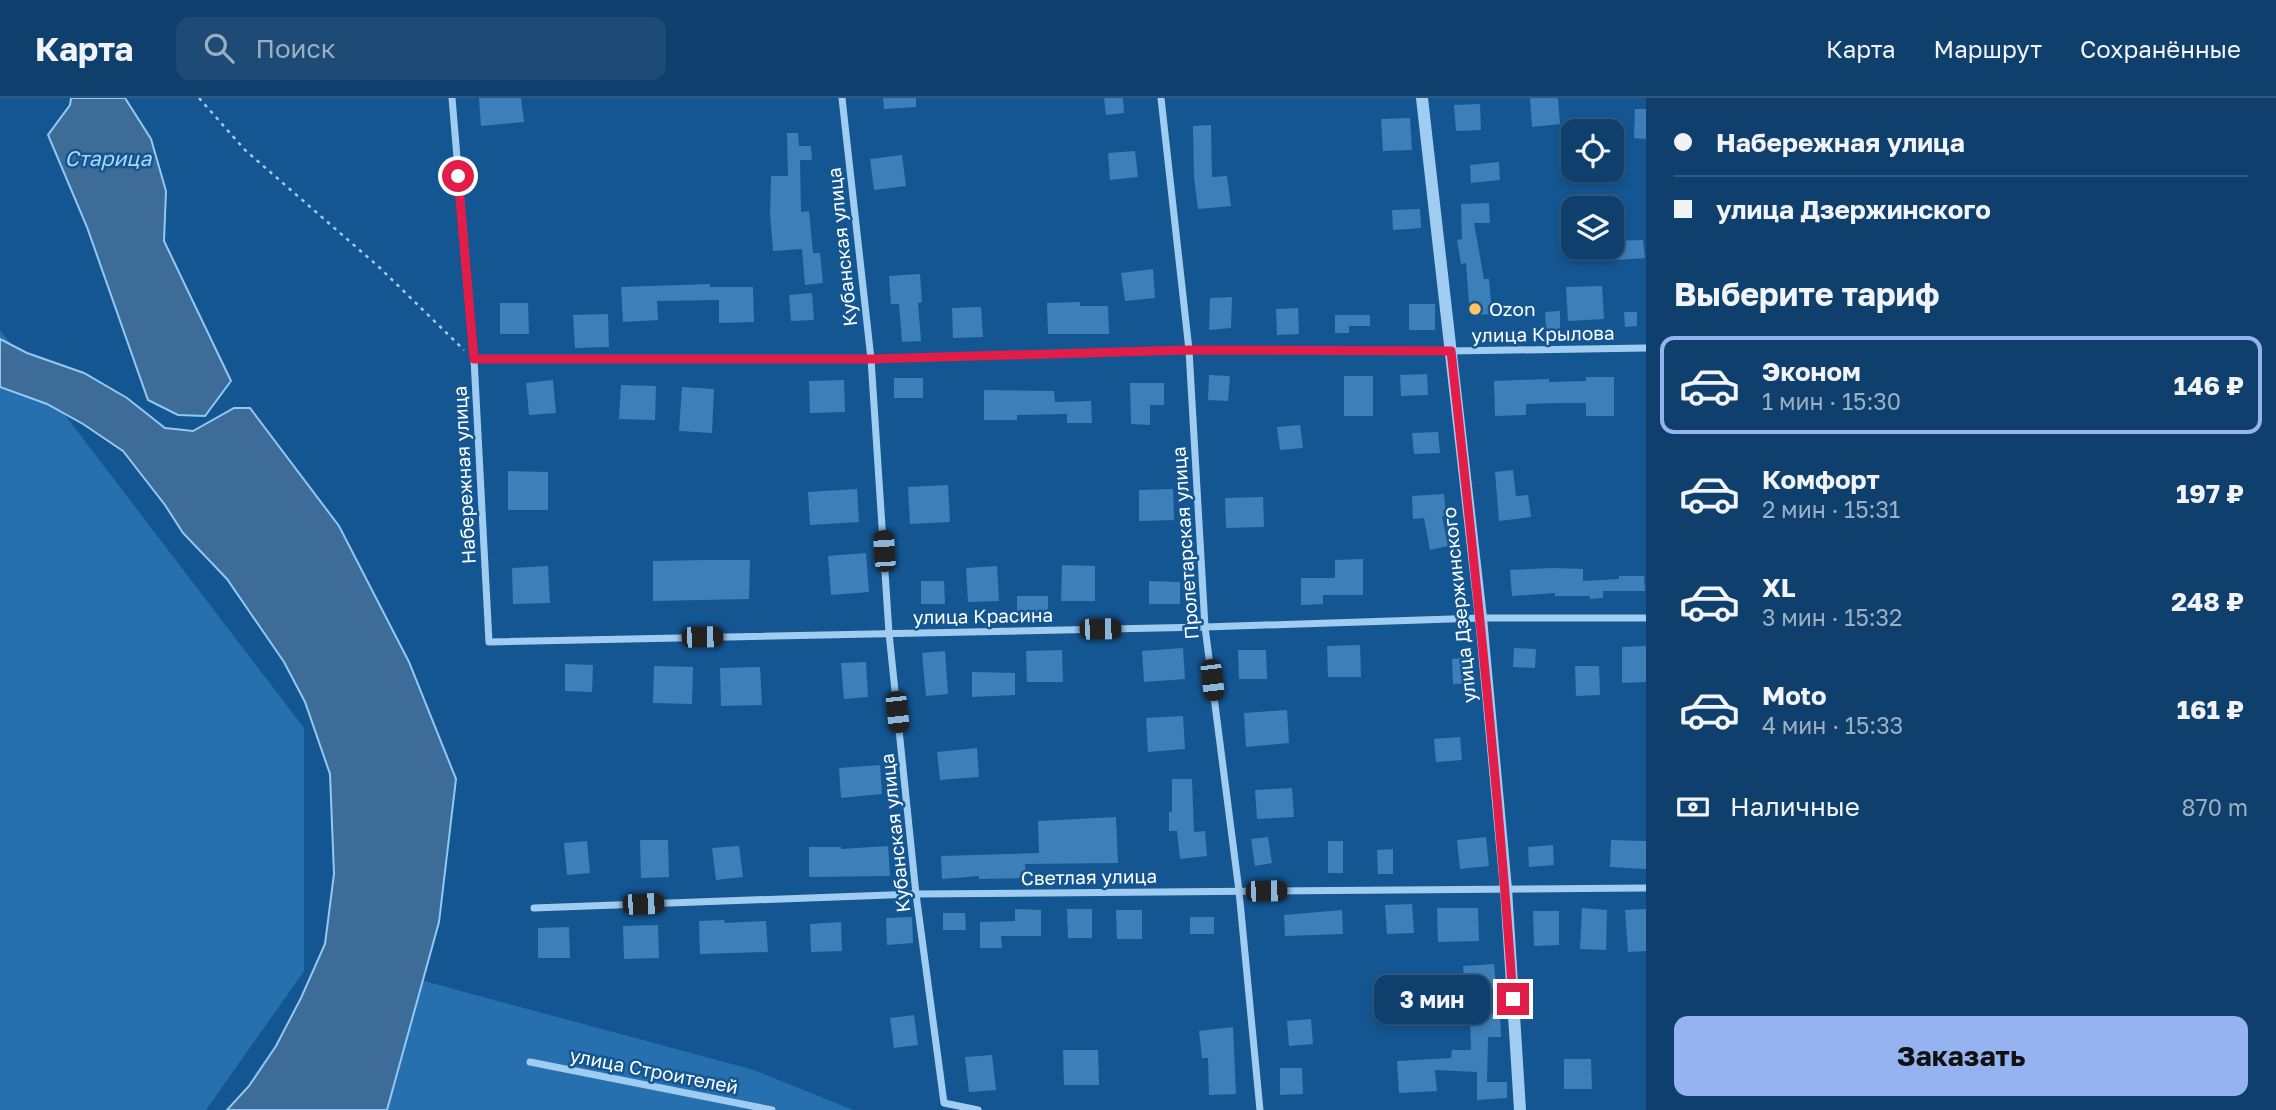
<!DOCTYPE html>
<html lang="ru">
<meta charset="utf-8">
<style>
body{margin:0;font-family:"Golos Text",sans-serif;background:#1d4b75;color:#f1f3f6;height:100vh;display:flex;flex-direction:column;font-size:26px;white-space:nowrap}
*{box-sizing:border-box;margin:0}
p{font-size:23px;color:#9bafc2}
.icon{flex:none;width:38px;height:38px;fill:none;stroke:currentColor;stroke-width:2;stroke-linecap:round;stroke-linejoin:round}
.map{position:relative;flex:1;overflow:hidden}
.panel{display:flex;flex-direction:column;background:#0f406d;width:630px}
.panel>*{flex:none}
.banner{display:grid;align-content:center;height:154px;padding:0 28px;background:#0f406d}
.tools{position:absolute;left:1561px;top:21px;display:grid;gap:14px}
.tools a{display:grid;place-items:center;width:63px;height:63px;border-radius:14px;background:#0f406d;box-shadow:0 4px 10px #0003,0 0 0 2px #2f5980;font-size:35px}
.end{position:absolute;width:32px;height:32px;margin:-16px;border:9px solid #e11d48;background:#fff;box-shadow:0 0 0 4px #fff}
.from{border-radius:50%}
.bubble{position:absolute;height:49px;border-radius:14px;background:#0f406d;box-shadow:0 4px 10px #0003,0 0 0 2px #2f5980;font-size:23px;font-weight:700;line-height:49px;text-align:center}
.car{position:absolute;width:21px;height:42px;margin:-21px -10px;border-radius:9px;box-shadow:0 0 5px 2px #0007;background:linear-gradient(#222 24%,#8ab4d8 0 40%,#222 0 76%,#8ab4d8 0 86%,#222 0)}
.banner b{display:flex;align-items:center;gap:24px;height:66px;font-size:26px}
.banner b+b{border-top:2px solid #2f5980}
.banner i{width:18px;height:18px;background:#f1f3f6}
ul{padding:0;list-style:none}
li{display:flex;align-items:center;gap:21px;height:98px;margin:0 14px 10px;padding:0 14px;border:4px solid transparent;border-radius:14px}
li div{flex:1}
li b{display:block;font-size:26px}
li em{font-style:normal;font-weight:700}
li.selected{border-color:#95b2f1}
li>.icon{width:63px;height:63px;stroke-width:1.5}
h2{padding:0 28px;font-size:32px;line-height:84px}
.pay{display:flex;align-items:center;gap:18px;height:77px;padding:0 28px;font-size:26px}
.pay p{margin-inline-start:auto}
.cta{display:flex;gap:14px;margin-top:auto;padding:14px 28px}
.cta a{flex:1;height:80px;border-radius:14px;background:#95b2f1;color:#111;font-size:28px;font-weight:700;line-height:80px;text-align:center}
header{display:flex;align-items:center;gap:42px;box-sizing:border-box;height:98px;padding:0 35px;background:#0f406d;border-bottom:2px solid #2f5980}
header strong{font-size:33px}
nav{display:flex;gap:38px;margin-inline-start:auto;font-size:24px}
.search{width:490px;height:63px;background:#1d4b75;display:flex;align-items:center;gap:18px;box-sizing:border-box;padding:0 24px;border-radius:14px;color:#9bafc2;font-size:26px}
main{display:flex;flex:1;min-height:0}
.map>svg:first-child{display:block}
</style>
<header>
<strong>Карта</strong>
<div class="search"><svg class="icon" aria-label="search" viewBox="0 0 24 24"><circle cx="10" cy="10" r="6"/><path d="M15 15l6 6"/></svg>Поиск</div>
<nav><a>Карта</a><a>Маршрут</a><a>Сохранённые</a></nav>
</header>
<main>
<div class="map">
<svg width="1646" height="1012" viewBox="0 0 1646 1012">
<rect width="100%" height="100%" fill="#145691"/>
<g fill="#2670b0">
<polygon points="0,232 304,630 304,873 206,1012 0,1012"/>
<polygon points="420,882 754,972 853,1012 373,1012"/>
</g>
<g fill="#3c6c97" stroke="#92c9f4" stroke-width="2">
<polygon points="71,0 125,0 151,41 166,93 164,143 231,283 205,318 178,317 148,302 87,129 48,37 70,7"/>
<polygon points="0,241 27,255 84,275 127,300 165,330 193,333 234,310 250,310 339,428 409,564 456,681 439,824 387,1012 227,1012 249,988 276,948 301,900 325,846 334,776 330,676 305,604 284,564 227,481 183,435 165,407 123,353 83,326 47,306 0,289"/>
</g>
<g fill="#3d7fb9">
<polygon points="479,0 521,0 524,24 481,28"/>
<polygon points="883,0 916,0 916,9 884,11"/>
<polygon points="1104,0 1123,0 1124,15 1106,17"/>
<polygon points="1530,0 1558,0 1560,26 1532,29"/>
<polygon points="1480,6 1481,32 1456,33 1454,7"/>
<polygon points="1635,11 1646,11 1646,41 1634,40"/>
<polygon points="1410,20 1412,52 1383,53 1381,21"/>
<polygon points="1211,27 1212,79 1227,78 1231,108 1198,111 1194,79 1193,28"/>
<polygon points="787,35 798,35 799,48 811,48 812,62 800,62 801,114 809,113 813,155 820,155 823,185 805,187 802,151 773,153 770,116 771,78 788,78"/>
<polygon points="1135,53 1138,79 1110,82 1108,55"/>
<polygon points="902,57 906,88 874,92 870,61"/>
<polygon points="1499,64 1500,82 1471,85 1470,67"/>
<polygon points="1489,105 1490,125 1474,125 1484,181 1489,181 1492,216 1470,217 1466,165 1461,166 1457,142 1462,141 1461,106"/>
<polygon points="1420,111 1421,130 1393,132 1392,112"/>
<polygon points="1643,142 1645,160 1616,162 1615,143"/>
<polygon points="1153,171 1155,200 1125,203 1121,175"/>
<polygon points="920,176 922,204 918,205 921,243 902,244 899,206 891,206 889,178"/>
<polygon points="710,186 710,189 753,189 754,224 719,225 719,202 657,203 658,222 623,224 621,189"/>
<polygon points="1602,188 1604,221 1568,223 1566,189"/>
<polygon points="812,195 814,222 791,223 789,197"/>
<polygon points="1232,199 1231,230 1209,232 1210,200"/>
<polygon points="1080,204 1080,208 1108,208 1109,236 1048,236 1047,205"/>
<polygon points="500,205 528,205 529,236 500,236"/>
<rect x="1409" y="206" width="26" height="26"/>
<polygon points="981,209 983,239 953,240 952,210"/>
<polygon points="1298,210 1299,236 1277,237 1276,211"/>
<polygon points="1560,213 1560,231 1546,232 1545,214"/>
<polygon points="1624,214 1637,214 1637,228 1625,229"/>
<polygon points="608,216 609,249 575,250 573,217"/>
<polygon points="1335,217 1370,217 1370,228 1349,228 1349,235 1335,235"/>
<polygon points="1427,276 1428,297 1401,298 1400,277"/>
<polygon points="1209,277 1230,278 1228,303 1208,302"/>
<rect x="1344" y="278" width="29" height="40"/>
<polygon points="1586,279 1614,279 1614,318 1586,318 1586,305 1561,305 1526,306 1526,317 1495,318 1494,283 1549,281 1549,284 1586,283"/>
<rect x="894" y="280" width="29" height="20"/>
<polygon points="553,282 556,315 529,317 526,285"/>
<polygon points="844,282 845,314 810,315 809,283"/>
<polygon points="1130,285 1164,285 1164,307 1150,307 1150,327 1131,326"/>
<polygon points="621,287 656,288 655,322 619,321"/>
<polygon points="682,289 714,291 712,335 679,333"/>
<polygon points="984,292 1054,293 1055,304 1091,303 1092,325 1067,325 1067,316 1017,317 1017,322 984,322"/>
<polygon points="1300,327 1303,350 1280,352 1277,329"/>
<polygon points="1438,334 1440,355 1414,356 1412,335"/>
<polygon points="1513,372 1516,398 1528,397 1531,419 1499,423 1495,374"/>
<polygon points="508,373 548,374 548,412 508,412"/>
<polygon points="948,387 950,424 910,426 908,389"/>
<polygon points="857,391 859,424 810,427 808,394"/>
<polygon points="1173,391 1174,422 1139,423 1139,392"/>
<polygon points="1444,396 1446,418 1442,418 1448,448 1430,452 1424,420 1413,421 1412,398"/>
<polygon points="1263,399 1264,429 1226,430 1225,400"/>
<polygon points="866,455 869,494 831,497 828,458"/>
<polygon points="1363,461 1363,497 1323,497 1323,506 1301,507 1301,480 1335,480 1335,462"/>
<polygon points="708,462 750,462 749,501 653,503 653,463"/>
<polygon points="1062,467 1095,468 1095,503 1061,503"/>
<polygon points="548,468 550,505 513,506 512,470"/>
<polygon points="997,468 999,503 968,504 966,470"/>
<polygon points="1552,470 1583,471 1583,483 1619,481 1619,478 1644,478 1645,493 1603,493 1603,500 1590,501 1590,498 1555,498 1555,495 1512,498 1510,472"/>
<polygon points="921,483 944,483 945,506 921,506"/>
<polygon points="1149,483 1180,484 1180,506 1149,506"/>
<rect x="1017" y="498" width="31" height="23"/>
<polygon points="1360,547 1361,579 1328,579 1327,548"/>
<polygon points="1646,548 1646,584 1622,585 1622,549"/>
<polygon points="1183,550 1185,581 1144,584 1142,553"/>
<polygon points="1514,550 1536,551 1535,570 1513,569"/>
<polygon points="1062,552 1063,584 1027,584 1026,553"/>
<polygon points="1238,552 1266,552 1267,581 1239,581"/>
<polygon points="945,553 948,596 926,598 922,555"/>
<polygon points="1474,559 1475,585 1453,586 1452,561"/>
<polygon points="866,564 868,599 844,601 841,565"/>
<polygon points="565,566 593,567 592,594 565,593"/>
<polygon points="654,568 693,569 692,606 653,605"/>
<polygon points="1575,568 1599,568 1600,597 1576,598"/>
<polygon points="760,569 762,607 721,608 720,570"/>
<polygon points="972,574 1015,575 1015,597 972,599"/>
<polygon points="1287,612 1289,645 1246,649 1244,615"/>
<polygon points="1183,618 1185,651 1148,654 1146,620"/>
<polygon points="1460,639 1462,662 1436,664 1434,641"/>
<polygon points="977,650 979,679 940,682 937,654"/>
<polygon points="880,667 882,696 841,700 839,670"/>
<polygon points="1172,681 1192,681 1194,734 1205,733 1207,758 1180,761 1177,733 1169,733 1169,714 1172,714"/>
<polygon points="1292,690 1294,719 1257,721 1255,692"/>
<polygon points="1116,719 1118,765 1025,766 1026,780 979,781 979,778 942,781 941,758 1039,755 1038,723"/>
<polygon points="1268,739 1272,765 1255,768 1251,741"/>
<polygon points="1486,739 1489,768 1460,771 1457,742"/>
<polygon points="640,742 668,742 669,779 641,780"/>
<polygon points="1611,742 1646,743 1646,771 1610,769"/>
<polygon points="587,743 590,775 567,777 564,745"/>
<rect x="1328" y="743" width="15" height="32"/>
<polygon points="1553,747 1554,767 1529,769 1528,749"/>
<polygon points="739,748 743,779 716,782 712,750"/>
<polygon points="888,748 890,778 809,779 809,749 841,749 841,751"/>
<polygon points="1393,751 1393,776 1378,776 1377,752"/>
<polygon points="1412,806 1414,835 1387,836 1385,807"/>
<polygon points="1437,810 1478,810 1479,843 1438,844"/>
<polygon points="1582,810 1607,812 1606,852 1580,851"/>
<polygon points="1015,811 1041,812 1041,838 1001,838 1002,850 980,850 980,824 1015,823"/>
<polygon points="1067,811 1092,811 1092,840 1068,840"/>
<polygon points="1646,811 1646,853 1628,854 1625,812"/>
<polygon points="1116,812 1142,812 1142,841 1117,841"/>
<polygon points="1342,812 1343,836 1285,838 1284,817"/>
<polygon points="1533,813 1559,813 1559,847 1534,848"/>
<polygon points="943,815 965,815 966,832 943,832"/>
<polygon points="912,819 913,845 887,847 886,820"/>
<rect x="1190" y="819" width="24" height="17"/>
<polygon points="724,822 725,825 766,823 768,854 700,856 699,823"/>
<polygon points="841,824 842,853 811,854 810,826"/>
<polygon points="658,827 659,860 624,861 623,828"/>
<polygon points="569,829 570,860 538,860 538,830"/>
<polygon points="1494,866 1496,890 1465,892 1463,868"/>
<polygon points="1470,916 1500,916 1501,939 1488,939 1487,984 1507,984 1507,1000 1477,1002 1477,974 1435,972 1437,993 1399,995 1397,963 1451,960 1452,952 1471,952"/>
<polygon points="914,917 918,947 894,950 890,920"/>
<polygon points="1311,921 1313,946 1289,948 1287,923"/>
<polygon points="1233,929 1236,996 1209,997 1208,960 1202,960 1199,933"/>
<polygon points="1063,952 1098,952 1099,987 1064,987"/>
<polygon points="992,957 996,992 969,994 965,959"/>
<polygon points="1564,961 1591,961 1592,991 1564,991"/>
<polygon points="1280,970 1302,970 1303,996 1280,997"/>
</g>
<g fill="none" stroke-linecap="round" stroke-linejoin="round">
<polyline stroke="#a0ccf1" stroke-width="2.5" stroke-dasharray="3.5 5" stroke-linecap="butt" points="199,0 245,52 379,169 464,252"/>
<g stroke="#a0ccf1" stroke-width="7">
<polyline points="452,0 474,261 489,544 1205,529 1481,520 1646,520"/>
<polyline points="842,0 871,261 889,535 916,796 944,1005 978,1012"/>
<polyline points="1161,0 1189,252 1205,529 1239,793 1260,1012"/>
<polyline points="474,261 871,261 1189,252 1451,253 1646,250"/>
<polyline points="534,810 916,796 1646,790"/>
<polyline points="530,964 772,1012"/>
</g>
<polyline stroke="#a0ccf1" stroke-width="12" points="1422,0 1481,520 1506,791 1520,1012"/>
</g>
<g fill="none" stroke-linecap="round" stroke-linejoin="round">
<path stroke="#e11d48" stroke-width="9" d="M458 78 474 261H871L1189 252 1451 253C1475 469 1498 685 1513 901"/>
</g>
<circle fill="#ffc361" stroke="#145691" stroke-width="2.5" cx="1475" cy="211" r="7"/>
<g text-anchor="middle" stroke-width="5" stroke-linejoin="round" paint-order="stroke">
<g font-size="19" fill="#fff" stroke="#145691">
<text transform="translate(842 149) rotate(-96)" y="7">Кубанская улица</text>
<text transform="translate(1543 236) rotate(-1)" y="7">улица Крылова</text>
<text transform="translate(464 377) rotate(-93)" y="7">Набережная улица</text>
<text transform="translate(1185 445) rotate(-94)" y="7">Пролетарская улица</text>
<text transform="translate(1459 507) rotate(-96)" y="7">улица Дзержинского</text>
<text transform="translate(983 518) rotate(-1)" y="7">улица Красина</text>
<text transform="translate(895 735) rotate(-96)" y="7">Кубанская улица</text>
<text transform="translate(1089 779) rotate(-1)" y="7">Светлая улица</text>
<text transform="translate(654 973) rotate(11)" y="7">улица Строителей</text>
</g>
<g font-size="19" fill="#fff" stroke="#145691" text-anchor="start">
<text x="1489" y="218">Ozon</text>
</g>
<g font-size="21" font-style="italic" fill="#acd6f8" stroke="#145691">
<text x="108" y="68">Старица</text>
</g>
</g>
</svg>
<div class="tools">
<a><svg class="icon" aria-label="locate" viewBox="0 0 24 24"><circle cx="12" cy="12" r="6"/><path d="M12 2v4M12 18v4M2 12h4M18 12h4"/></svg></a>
<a><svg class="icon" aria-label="layers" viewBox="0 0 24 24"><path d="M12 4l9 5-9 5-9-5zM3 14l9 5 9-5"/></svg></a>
</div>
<i class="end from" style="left:458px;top:78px"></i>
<i class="end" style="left:1513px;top:901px"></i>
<div class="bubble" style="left:1374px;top:877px;width:116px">3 мин</div>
<i class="car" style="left:884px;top:453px;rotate:356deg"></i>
<i class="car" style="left:1100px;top:531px;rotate:89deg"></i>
<i class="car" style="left:702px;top:539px;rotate:89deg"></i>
<i class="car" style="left:1212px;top:582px;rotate:173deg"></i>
<i class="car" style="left:897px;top:614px;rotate:174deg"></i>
<i class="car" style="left:1266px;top:793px;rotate:89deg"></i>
<i class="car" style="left:643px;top:806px;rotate:88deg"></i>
</div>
<section class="panel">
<div class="banner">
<b><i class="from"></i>Набережная улица</b>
<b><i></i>улица Дзержинского</b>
</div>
<h2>Выберите тариф</h2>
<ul>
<li class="selected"><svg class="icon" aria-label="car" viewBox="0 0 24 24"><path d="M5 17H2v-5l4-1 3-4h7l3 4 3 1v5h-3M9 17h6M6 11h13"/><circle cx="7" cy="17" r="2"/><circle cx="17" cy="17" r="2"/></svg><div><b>Эконом</b><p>1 мин · 15:30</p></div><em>146 ₽</em></li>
<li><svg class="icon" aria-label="car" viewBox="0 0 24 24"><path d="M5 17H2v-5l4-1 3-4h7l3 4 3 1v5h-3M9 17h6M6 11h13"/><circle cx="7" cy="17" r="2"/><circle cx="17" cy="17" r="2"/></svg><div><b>Комфорт</b><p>2 мин · 15:31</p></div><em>197 ₽</em></li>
<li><svg class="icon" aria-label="car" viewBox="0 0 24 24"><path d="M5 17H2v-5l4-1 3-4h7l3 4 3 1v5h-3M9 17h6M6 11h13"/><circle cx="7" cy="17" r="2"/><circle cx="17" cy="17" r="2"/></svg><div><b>XL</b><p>3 мин · 15:32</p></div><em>248 ₽</em></li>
<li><svg class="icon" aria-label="car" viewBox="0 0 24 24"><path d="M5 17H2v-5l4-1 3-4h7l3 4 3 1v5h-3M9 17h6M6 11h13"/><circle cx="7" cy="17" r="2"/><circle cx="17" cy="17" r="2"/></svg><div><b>Moto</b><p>4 мин · 15:33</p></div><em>161 ₽</em></li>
</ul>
<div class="pay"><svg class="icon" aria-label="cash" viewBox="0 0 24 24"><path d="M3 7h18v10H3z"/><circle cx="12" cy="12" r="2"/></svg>Наличные<p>870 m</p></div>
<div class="cta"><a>Заказать</a></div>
</section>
</main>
